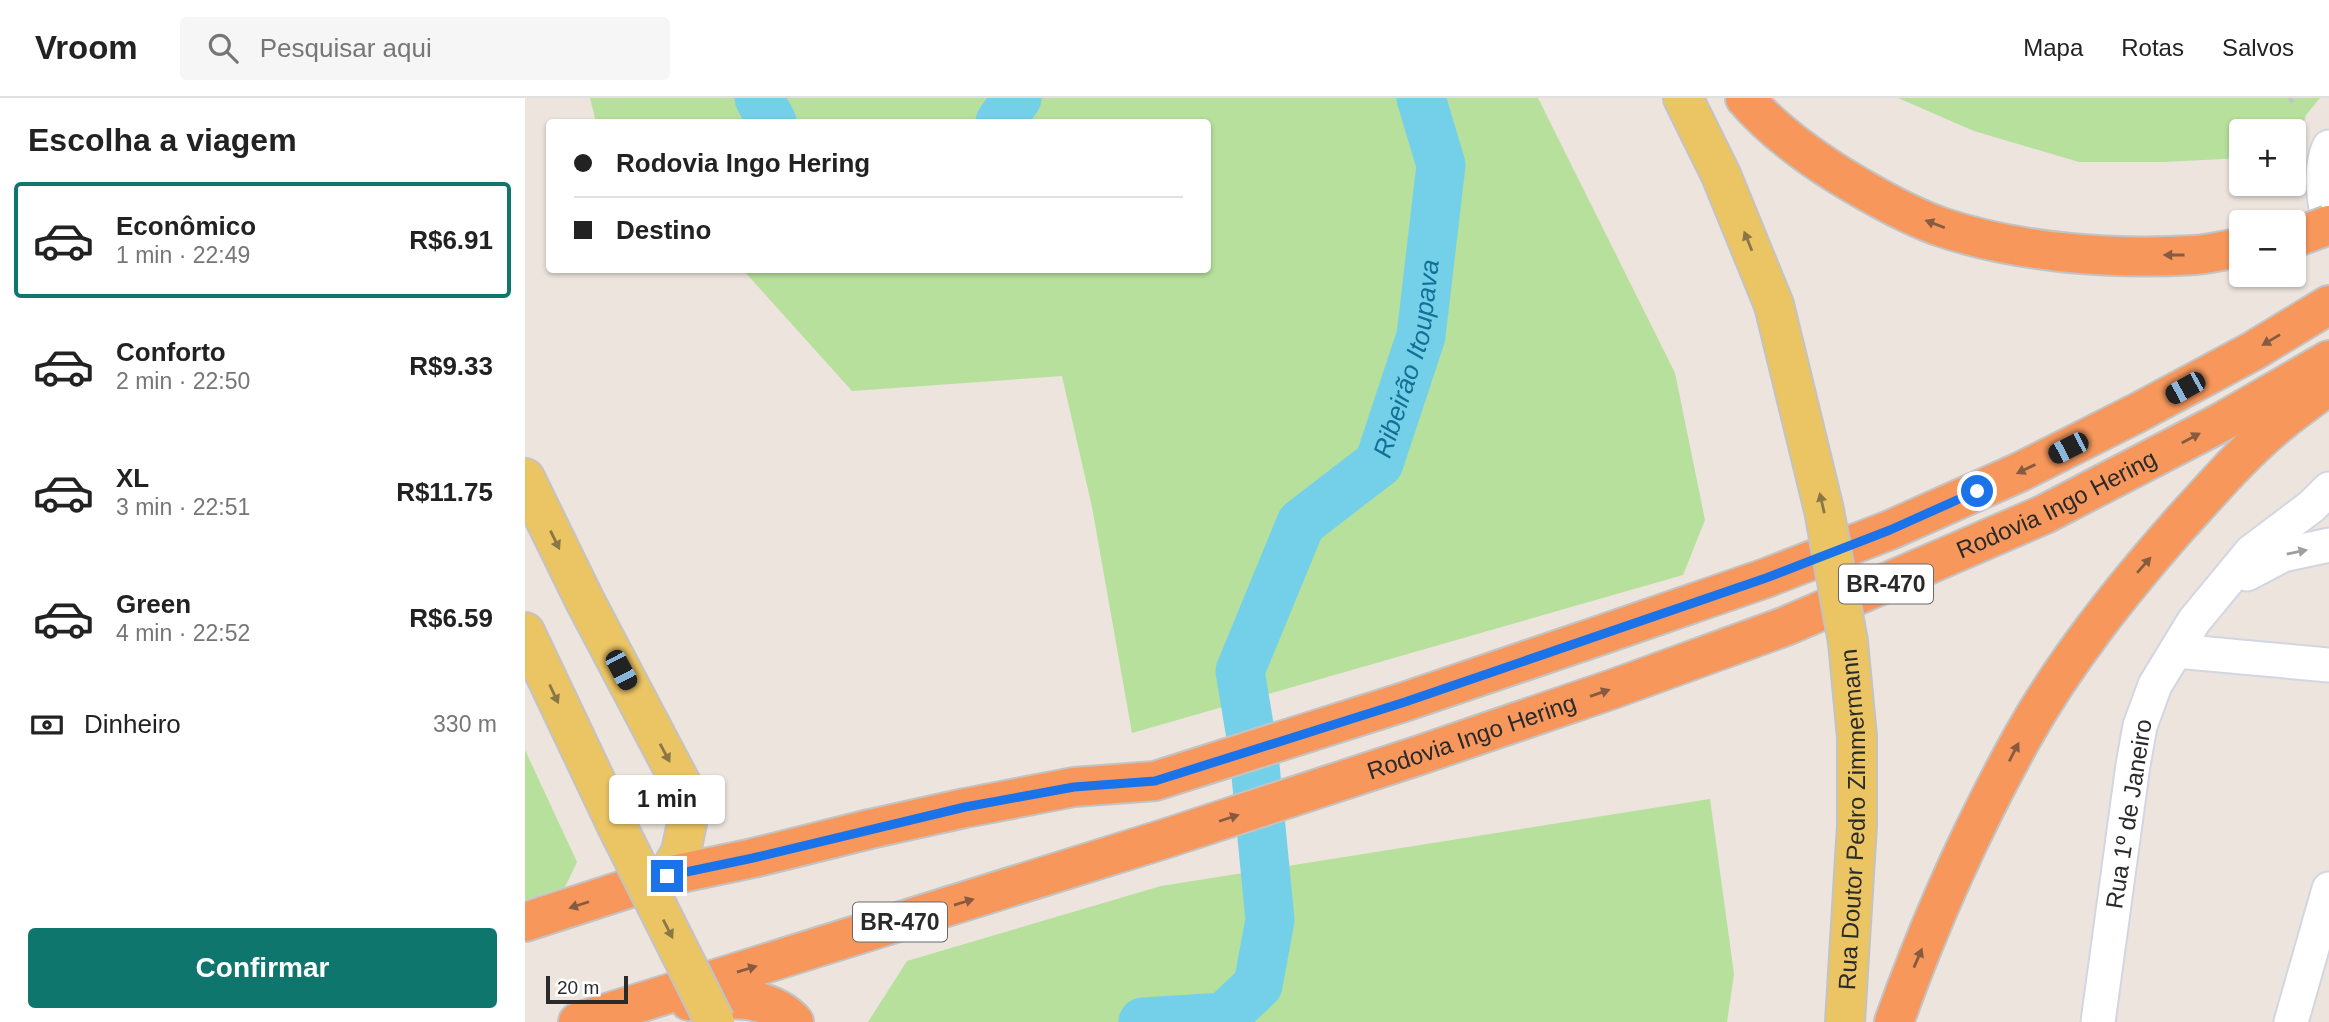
<!DOCTYPE html>
<html lang="pt">
<meta charset="utf-8">
<style>
body{margin:0;font-family:Helvetica,sans-serif;background:#f6f6f6;color:#222;height:100vh;display:flex;flex-direction:column;font-size:26px;white-space:nowrap}
*{box-sizing:border-box;margin:0}
p{font-size:23px;color:#767676}
.icon{flex:none;width:38px;height:38px;fill:none;stroke:currentColor;stroke-width:2;stroke-linecap:round;stroke-linejoin:round}
.map{position:relative;flex:1;overflow:hidden}
.details{display:flex;flex-direction:column;background:#fff;width:525px}
.details>*{flex:none}
.guide{position:absolute;left:21px;top:21px;width:665px;height:154px;border-radius:7px;box-shadow:0 2px 5px #0004;display:grid;align-content:center;height:154px;padding:0 28px;background:#fff}
.tools{position:absolute;left:1704px;top:21px;display:grid;gap:14px}
.tools a{display:grid;place-items:center;width:77px;height:77px;border-radius:7px;background:#fff;box-shadow:0 2px 5px #0004;font-size:35px}
.scale{position:absolute;left:21px;bottom:18px;width:82px;box-sizing:border-box;padding-left:7px;border:4px solid #2a2a2a;border-top:0;font-size:19px;line-height:24px;white-space:nowrap;color:#2a2a2a;-webkit-text-stroke:5px #fff;paint-order:stroke}
.end{position:absolute;width:32px;height:32px;margin:-16px;border:9px solid #1a73e8;background:#fff;box-shadow:0 0 0 4px #fff}
.from{border-radius:50%}
.bubble{position:absolute;height:49px;border-radius:7px;background:#fff;box-shadow:0 2px 5px #0004;font-size:23px;font-weight:700;line-height:49px;text-align:center}
.car{position:absolute;width:21px;height:42px;margin:-21px -10px;border-radius:9px;box-shadow:0 0 5px 2px #0007;background:linear-gradient(#222 24%,#8ab4d8 0 40%,#222 0 76%,#8ab4d8 0 86%,#222 0)}
.guide b{display:flex;align-items:center;gap:24px;height:66px;font-size:26px}
.guide b+b{border-top:2px solid #e0e0e0}
.guide i{width:18px;height:18px;background:#222}
ul{padding:0;list-style:none}
li{display:flex;align-items:center;gap:21px;height:116px;margin:0 14px 10px;padding:0 14px;border:4px solid transparent;border-radius:7px}
li div{flex:1}
li b{display:block;font-size:26px}
li em{font-style:normal;font-weight:700}
li.selected{border-color:#0f766e}
li>.icon{width:63px;height:63px;stroke-width:1.5}
h2{padding:0 28px;font-size:32px;line-height:84px}
.pay{display:flex;align-items:center;gap:18px;height:77px;padding:0 28px;font-size:26px}
.pay p{margin-inline-start:auto}
.cta{display:flex;gap:14px;margin-top:auto;padding:14px 28px}
.cta a{flex:1;height:80px;border-radius:7px;background:#0f766e;color:#fff;font-size:28px;font-weight:700;line-height:80px;text-align:center}
header{display:flex;align-items:center;gap:42px;box-sizing:border-box;height:98px;padding:0 35px;background:#fff;border-bottom:2px solid #e0e0e0}
header strong{font-size:33px}
nav{display:flex;gap:38px;margin-inline-start:auto;font-size:24px}
.search{width:490px;height:63px;background:#f6f6f6;display:flex;align-items:center;gap:18px;box-sizing:border-box;padding:0 24px;border-radius:7px;color:#767676;font-size:26px}
main{display:flex;flex:1;min-height:0}
.map>svg:first-child{display:block}
</style>
<header>
<strong>Vroom</strong>
<div class="search"><svg class="icon" aria-label="search" viewBox="0 0 24 24"><circle cx="10" cy="10" r="6"/><path d="M15 15l6 6"/></svg>Pesquisar aqui</div>
<nav><a>Mapa</a><a>Rotas</a><a>Salvos</a></nav>
</header>
<main>
<section class="details">
<h2>Escolha a viagem</h2>
<ul>
<li class="selected"><svg class="icon" aria-label="car" viewBox="0 0 24 24"><path d="M5 17H2v-5l4-1 3-4h7l3 4 3 1v5h-3M9 17h6M6 11h13"/><circle cx="7" cy="17" r="2"/><circle cx="17" cy="17" r="2"/></svg><div><b>Econômico</b><p>1 min · 22:49</p></div><em>R$6.91</em></li>
<li><svg class="icon" aria-label="car" viewBox="0 0 24 24"><path d="M5 17H2v-5l4-1 3-4h7l3 4 3 1v5h-3M9 17h6M6 11h13"/><circle cx="7" cy="17" r="2"/><circle cx="17" cy="17" r="2"/></svg><div><b>Conforto</b><p>2 min · 22:50</p></div><em>R$9.33</em></li>
<li><svg class="icon" aria-label="car" viewBox="0 0 24 24"><path d="M5 17H2v-5l4-1 3-4h7l3 4 3 1v5h-3M9 17h6M6 11h13"/><circle cx="7" cy="17" r="2"/><circle cx="17" cy="17" r="2"/></svg><div><b>XL</b><p>3 min · 22:51</p></div><em>R$11.75</em></li>
<li><svg class="icon" aria-label="car" viewBox="0 0 24 24"><path d="M5 17H2v-5l4-1 3-4h7l3 4 3 1v5h-3M9 17h6M6 11h13"/><circle cx="7" cy="17" r="2"/><circle cx="17" cy="17" r="2"/></svg><div><b>Green</b><p>4 min · 22:52</p></div><em>R$6.59</em></li>
</ul>
<div class="pay"><svg class="icon" aria-label="cash" viewBox="0 0 24 24"><path d="M3 7h18v10H3z"/><circle cx="12" cy="12" r="2"/></svg>Dinheiro<p>330 m</p></div>
<div class="cta"><a>Confirmar</a></div>
</section>
<div class="map">
<svg width="1804" height="924" viewBox="0 0 1804 924">
<rect width="100%" height="100%" fill="#ece4dd"/>
<g fill="#b6e09b">
<polygon points="65,0 1013,0 1150,275 1180,422 1158,477 607,635 567,409 537,278 327,293 218,172 682,172 682,24 71,24"/>
<polygon points="1373,0 1795,0 1781,17 1769,58 1769,33 1717,33 1717,60 1639,64 1554,64 1449,33"/>
<polygon points="0,652 52,764 40,789 0,802"/>
<polygon points="1185,701 1209,876 1202,924 343,924 382,863 636,788"/>
</g>
<g fill="none" stroke-linecap="round" stroke-linejoin="round">
<g stroke="#74d0e9" stroke-width="49">
<polyline points="234,0 247,24"/>
<polyline points="475,24 492,0"/>
<path id="s1" d="M618 924 699 919 733 887 745 822 729 657 715 573 776 425 854 365 896 238 916 67 896 0"/>
</g>
<g stroke="#d2d6e2" stroke-width="37">
<g id="minor">
<path d="M1804 49C1793 74 1800 104 1804 129"/>
<polyline points="1722,476 1758,457 1804,447"/>
<polyline points="1651,553 1804,567"/>
<polyline points="1573,924 1608,667 1615,628 1630,587 1669,523 1726,454 1787,408 1804,391"/>
<polyline points="1766,924 1804,791"/>
</g>
</g>
<g stroke="#c3c3c3" stroke-width="42">
<g id="major">
<polyline points="1158,0 1196,77 1249,207"/>
<polyline points="0,380 60,503 159,691 163,720 156,754 142,778"/>
<polyline points="0,534 91,726"/>
<path id="s2" d="M1320 924 1332 727V639L1323 544"/>
</g>
</g>
<g stroke="#c3c3c3" stroke-width="42">
<g id="highway">
<path d="M1220 0C1246 31 1279 55 1314 77 1345 96 1378 115 1413 128 1492 155 1587 162 1670 157 1685 156 1701 152 1717 149"/>
<polyline points="0,824 142,778 228,760 345,731 440,710 549,689 630,683 879,604 1085,534 1241,480 1365,432 1495,374 1614,314 1728,253 1804,207"/>
<path d="M164 903C200 901 242 895 269 924"/>
<path id="s3" d="M53 924 639 741 895 657 1088 591 1261 528 1520 416 1695 325 1804 262"/>
<path d="M1369 924C1404 826 1447 730 1497 640 1540 563 1596 493 1654 427 1687 391 1719 353 1758 322 1773 310 1789 299 1804 287"/>
</g>
</g>
<polyline stroke="#c3c3c3" stroke-width="4.5" stroke-dasharray="5 3.5" stroke-linecap="butt" points="1765,0 1769,7"/>
<use href="#minor" stroke="#fff" stroke-width="33"/>
<use href="#major" stroke="#ebc463" stroke-width="38"/>
<use href="#highway" stroke="#f7975c" stroke-width="38"/>
<g stroke="#c3c3c3" stroke-width="42" stroke-linecap="butt">
<g id="major-bridge">
<polyline points="1249,207 1299,412 1323,544"/>
<polyline points="91,726 190,924"/>
</g>
</g>
<g stroke="#c3c3c3" stroke-width="42" stroke-linecap="butt">
<polyline id="highway-bridge" points="1769,140 1804,127"/>
</g>
<use href="#major-bridge" stroke="#ebc463" stroke-width="38"/>
<use href="#highway-bridge" stroke="#f7975c" stroke-width="38"/>
</g>
<defs><path id="oneway-solid" d="M-6-.8H1V-3.2L6.5 0L1 3.2V.8H-6Z" transform="scale(1.75)"/></defs>
<g fill="#865b40">
<use href="#oneway-solid" transform="translate(1410 126) rotate(-159)"/>
<use href="#oneway-solid" transform="translate(1649 157) rotate(-180)"/>
<use href="#oneway-solid" transform="translate(1746 242) rotate(149)"/>
<use href="#oneway-solid" transform="translate(1666 340) rotate(-28)"/>
<use href="#oneway-solid" transform="translate(1501 371) rotate(154)"/>
<use href="#oneway-solid" transform="translate(1619 467) rotate(-49)"/>
<use href="#oneway-solid" transform="translate(1075 595) rotate(-19)"/>
<use href="#oneway-solid" transform="translate(1489 654) rotate(-63)"/>
<use href="#oneway-solid" transform="translate(704 720) rotate(-18)"/>
<use href="#oneway-solid" transform="translate(439 804) rotate(-17)"/>
<use href="#oneway-solid" transform="translate(54 807) rotate(162)"/>
<use href="#oneway-solid" transform="translate(1393 860) rotate(-67)"/>
<use href="#oneway-solid" transform="translate(222 871) rotate(-17)"/>
</g>
<g fill="#8a7746">
<use href="#oneway-solid" transform="translate(1223 143) rotate(-112)"/>
<use href="#oneway-solid" transform="translate(1297 405) rotate(-103)"/>
<use href="#oneway-solid" transform="translate(30 442) rotate(64)"/>
<use href="#oneway-solid" transform="translate(29 596) rotate(65)"/>
<use href="#oneway-solid" transform="translate(140 655) rotate(62)"/>
<use href="#oneway-solid" transform="translate(143 831) rotate(63)"/>
</g>
<use fill="#9f9f9f" href="#oneway-solid" transform="translate(1772 454) rotate(-12)"/>
<g fill="none" stroke-linecap="round" stroke-linejoin="round">
<polyline stroke="#1a73e8" stroke-width="9" points="142,778 228,760 440,709 549,689 630,683 880,604 1241,480 1365,432 1452,393"/>
</g>
<g text-anchor="middle" stroke-width="6" stroke-linejoin="round" paint-order="stroke">
<g fill="#fff" stroke="#6a6a6a" stroke-width="2">
<rect x="1314" y="466.5" width="94" height="39" rx="5"/>
<rect x="328" y="804.5" width="94" height="39" rx="5"/>
</g>
<g font-size="23" font-weight="bold" fill="#2a2a2a">
<text x="1361" y="494">BR-470</text>
<text x="375" y="832">BR-470</text>
</g>
<g font-size="24" fill="#2a2a2a" stroke="#fff">
<text dy="8" stroke="none"><textPath href="#s3" startOffset="1568">Rodovia Ingo Hering</textPath></text>
<text dy="8" stroke="none"><textPath href="#s3" startOffset="938">Rodovia Ingo Hering</textPath></text>
<text transform="translate(1604 716) rotate(-81)" y="8">Rua 1º de Janeiro</text>
<text dy="8" stroke="none"><textPath href="#s2" startOffset="203">Rua Doutor Pedro Zimmermann</textPath></text>
</g>
<g font-size="26" font-style="italic" fill="#136f96" stroke="#fff">
<text dy="9" stroke="none"><textPath href="#s1" startOffset="812">Ribeirão Itoupava</textPath></text>
</g>
</g>
</svg>
<div class="tools">
<a>+</a>
<a>−</a>
</div>
<div class="scale">20 m</div>
<i class="end from" style="left:1452px;top:393px"></i>
<i class="end" style="left:142px;top:778px"></i>
<div class="bubble" style="left:84px;top:677px;width:116px">1 min</div>
<i class="car" style="left:1660px;top:290px;rotate:241deg"></i>
<i class="car" style="left:1543px;top:350px;rotate:243deg"></i>
<i class="car" style="left:96px;top:572px;rotate:152deg"></i>
<div class="guide">
<b><i class="from"></i>Rodovia Ingo Hering</b>
<b><i></i>Destino</b>
</div>
</div>
</main>
